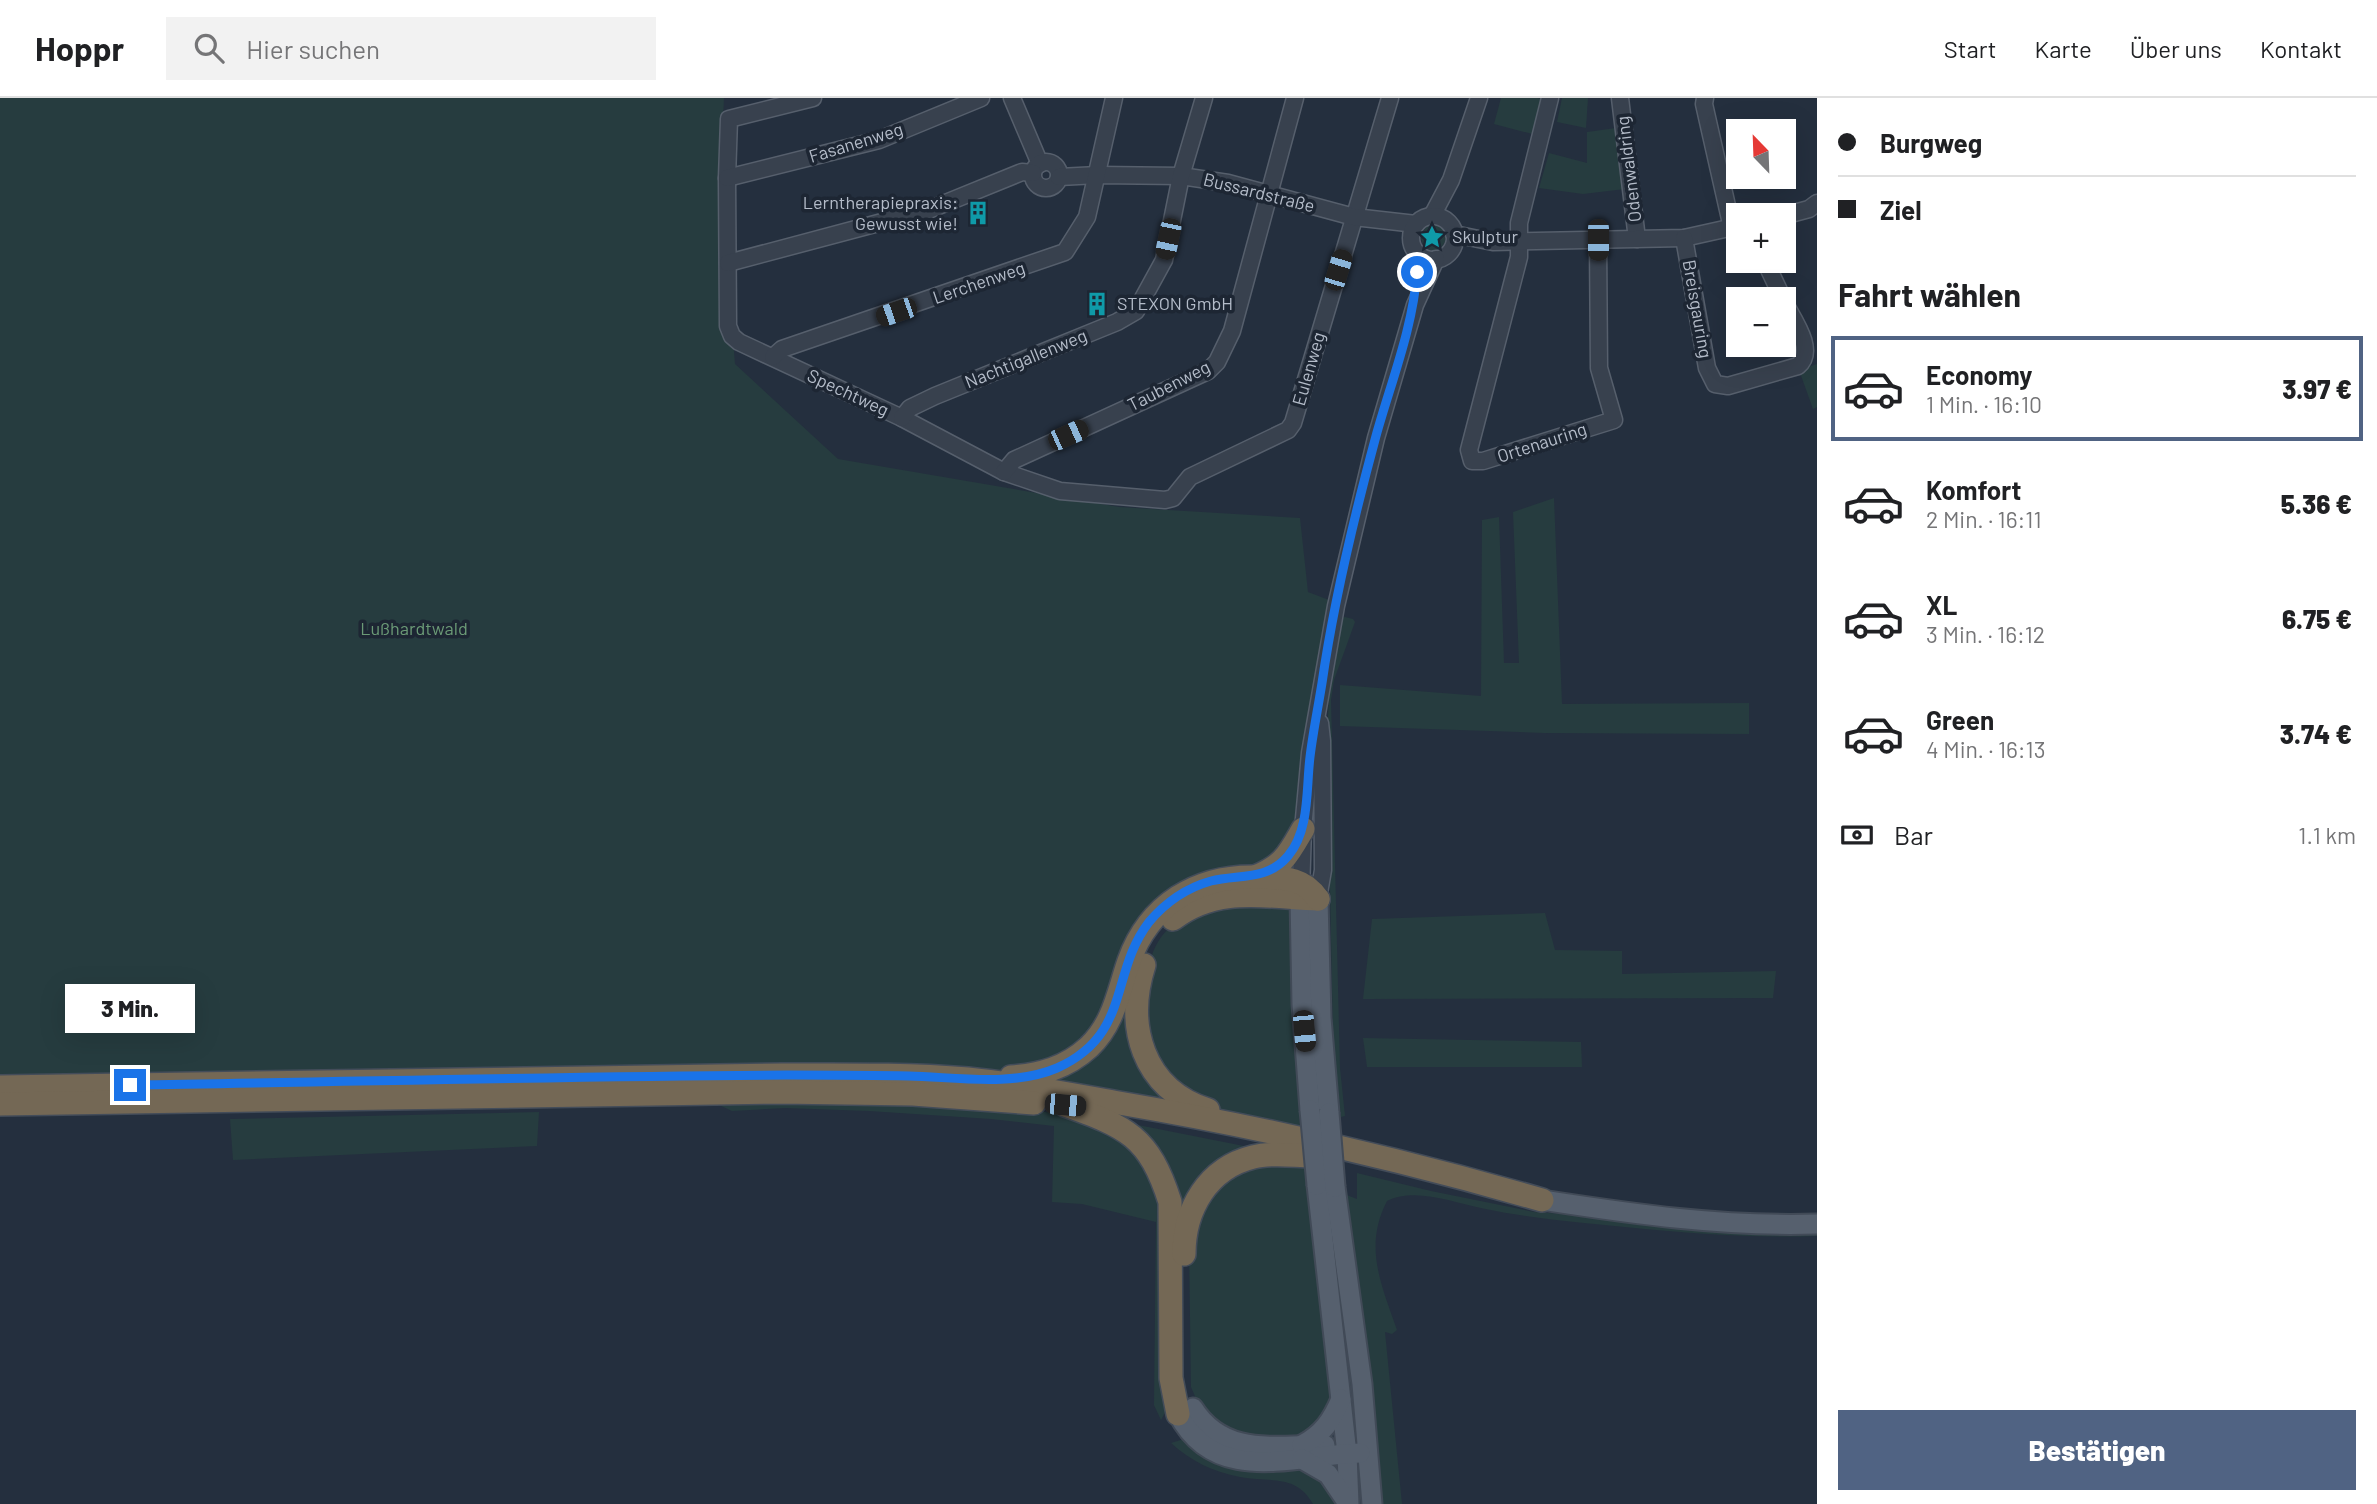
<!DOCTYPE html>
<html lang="de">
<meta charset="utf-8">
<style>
body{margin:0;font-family:Barlow,sans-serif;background:#f2f2f2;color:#202124;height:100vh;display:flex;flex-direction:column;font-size:26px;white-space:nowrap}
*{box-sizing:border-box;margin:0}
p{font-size:23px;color:#757577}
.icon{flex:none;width:38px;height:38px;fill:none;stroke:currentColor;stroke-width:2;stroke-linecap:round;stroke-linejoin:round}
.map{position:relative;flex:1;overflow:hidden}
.sheet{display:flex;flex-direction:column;background:#fff;width:560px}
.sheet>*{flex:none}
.top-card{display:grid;align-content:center;height:154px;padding:0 21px;background:#fff}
.needle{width:46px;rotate:337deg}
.tools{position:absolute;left:1726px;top:21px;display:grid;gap:14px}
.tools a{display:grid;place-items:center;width:70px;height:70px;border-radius:0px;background:#fff;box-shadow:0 7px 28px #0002;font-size:35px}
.end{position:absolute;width:32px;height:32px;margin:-16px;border:9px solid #1a73e8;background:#fff;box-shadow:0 0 0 4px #fff}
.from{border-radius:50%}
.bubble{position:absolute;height:49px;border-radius:0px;background:#fff;box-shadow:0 7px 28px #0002;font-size:23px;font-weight:800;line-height:49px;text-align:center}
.car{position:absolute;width:21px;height:42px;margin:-21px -10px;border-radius:9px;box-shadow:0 0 5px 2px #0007;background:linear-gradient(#222 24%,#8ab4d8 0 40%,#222 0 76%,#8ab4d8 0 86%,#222 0)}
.top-card b{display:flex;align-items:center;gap:24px;height:66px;font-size:26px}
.top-card b+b{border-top:2px solid #e0e0e0}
.top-card i{width:18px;height:18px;background:#202124}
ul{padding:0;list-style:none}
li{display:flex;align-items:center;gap:21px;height:105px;margin:0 14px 10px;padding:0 7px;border:4px solid transparent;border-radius:0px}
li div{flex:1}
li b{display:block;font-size:26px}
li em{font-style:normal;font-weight:800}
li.selected{border-color:#506383}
li>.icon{width:63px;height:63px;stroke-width:1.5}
h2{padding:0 21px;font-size:32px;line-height:84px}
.pay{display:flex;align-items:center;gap:18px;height:77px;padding:0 21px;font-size:26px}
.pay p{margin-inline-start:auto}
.action{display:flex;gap:14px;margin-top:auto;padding:14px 21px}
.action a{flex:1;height:80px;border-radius:0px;background:#506383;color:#fff;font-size:28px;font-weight:800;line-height:80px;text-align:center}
header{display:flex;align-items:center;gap:42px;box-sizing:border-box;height:98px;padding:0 35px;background:#fff;border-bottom:2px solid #e0e0e0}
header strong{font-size:33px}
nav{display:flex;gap:38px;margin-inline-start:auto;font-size:24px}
.search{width:490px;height:63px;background:#f2f2f2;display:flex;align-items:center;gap:18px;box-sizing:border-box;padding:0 24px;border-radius:0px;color:#757577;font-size:26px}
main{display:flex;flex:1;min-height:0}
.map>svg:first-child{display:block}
</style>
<header>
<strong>Hoppr</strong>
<div class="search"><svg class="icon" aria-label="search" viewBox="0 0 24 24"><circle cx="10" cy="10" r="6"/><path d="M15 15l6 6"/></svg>Hier suchen</div>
<nav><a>Start</a><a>Karte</a><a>Über uns</a><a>Kontakt</a></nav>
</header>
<main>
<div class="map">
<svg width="1817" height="1406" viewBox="0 0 1817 1406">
<rect width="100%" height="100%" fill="#242f3e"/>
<g fill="#263c3f">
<polygon points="0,0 724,0 720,82 735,266 838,361 1119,409 1300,420 1308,494 1329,502 1311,624 1300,662 1294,735 1276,763 1166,795 1109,908 1078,949 1018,973 823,965 0,982"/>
<polygon points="1501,0 1537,0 1545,2 1536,37 1494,26"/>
<polygon points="1562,0 1588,0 1586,30 1557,24"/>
<polygon points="1616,30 1625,91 1583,96 1539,90 1549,55 1587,65 1587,34"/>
<polygon points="1435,126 1442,130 1446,142 1441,150 1433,153 1424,150 1420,137 1427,128"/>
<polygon points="1817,266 1817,309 1813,311 1799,272"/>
<polygon points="1554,400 1562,606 1749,605 1749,636 1545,635 1340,628 1340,587 1481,598 1482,422 1499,419 1504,565 1519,565 1513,414"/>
<polygon points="1345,519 1353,521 1355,524 1334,582 1331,602 1340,970 1345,1018 1341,1019 1333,942 1327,636 1330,580 1340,521"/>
<path d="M1236 787H1277L1291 791 1290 793C1261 792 1228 786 1200 797 1147 818 1119 889 1133 942 1140 967 1154 982 1171 999V1003L1083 989 1038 984C1076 973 1104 951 1122 915 1129 899 1132 881 1137 864 1152 818 1190 793 1236 787Z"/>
<path d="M1234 804 1288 811 1293 817 1300 1032 1229 1015 1194 1002 1148 952C1147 910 1136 851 1177 824 1188 816 1220 809 1234 804Z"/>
<polygon points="1545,815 1555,852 1622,853 1622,876 1776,873 1773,900 1363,901 1372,821"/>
<polygon points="1363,940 1581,944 1582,969 1367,969"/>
<polygon points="816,1000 1001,1009 1054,1015 1079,1018 1127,1040 1162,1092 1168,1309 1161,1322 1154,1307 1156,1124 1082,1106 1052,1104 1054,1028 991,1021 869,1013 785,1010 732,1013 719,1007 686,1006"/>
<polygon points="539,1014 537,1048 233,1062 230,1021"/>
<polygon points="1123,1024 1254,1050 1178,1125"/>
<polygon points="1247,1066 1308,1068 1325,1252 1331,1297 1331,1307 1305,1339 1237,1340 1200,1310 1191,1289 1189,1147 1204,1097"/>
<path d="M1357 1075 1431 1093 1534 1114 1817 1133V1138C1756 1140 1696 1136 1635 1130 1583 1125 1532 1121 1481 1110 1452 1104 1415 1089 1387 1103 1363 1149 1382 1188 1397 1232L1392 1236 1385 1234 1402 1406H1376L1344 1096 1357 1101Z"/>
<polygon points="1334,1176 1353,1285 1357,1331 1355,1339"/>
<path d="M1184 1341 1315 1374 1339 1406H1313C1296 1375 1269 1385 1240 1379 1213 1374 1191 1363 1171 1345Z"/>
</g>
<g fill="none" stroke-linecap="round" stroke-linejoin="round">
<g stroke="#565f6c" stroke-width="19">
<g id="minor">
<polyline points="813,0 729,21 727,80 728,228 732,238 739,244 902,320 1004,374 1060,393 1165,402 1173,400 1190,379 1288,332 1293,325 1390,0"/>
<polyline points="1012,0 1040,66"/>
<polyline points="1550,0 1519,125 1519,159 1469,352 1472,363 1483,363 1614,322 1599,270 1598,142"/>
<polyline points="1620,0 1637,141"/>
<polyline points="1705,0 1704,6 1732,130"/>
<circle cx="1046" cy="77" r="13"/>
<polyline points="1059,79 1098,77 1181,78 1228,85 1354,119 1416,126"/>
<polyline points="727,80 879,42 981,0"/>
<polyline points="1432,118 1451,82 1479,0"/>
<polyline points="1783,118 1809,111 1817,105"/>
<circle cx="1433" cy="140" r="22"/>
<polyline points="1454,136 1493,144 1684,140 1738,128"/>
<path d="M1684 140 1707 270 1715 286 1728 288 1798 268C1817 252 1792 220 1783 202"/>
<polyline points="1765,163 1783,201"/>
<polyline points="728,165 931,111 1022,74 1033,75"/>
<polyline points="773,259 782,251 1065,154 1087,119 1114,0"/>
<polyline points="902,320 910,310 935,298 1117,224 1136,213 1164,162 1181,78 1204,0"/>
<polyline points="1004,374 1014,362 1208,273 1217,264 1232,233 1295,0"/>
<polyline points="1301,794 1303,731 1310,655 1336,508 1376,340 1415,207 1436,161"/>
<polyline points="1318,801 1323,772 1322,643 1320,625"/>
</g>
</g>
<g stroke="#414a57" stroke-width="23">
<g id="major">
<polyline points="1300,800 1302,906 1310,1012"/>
<polyline points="1318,801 1321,920 1329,1015"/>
<polyline points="1317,1087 1347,1356 1349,1406"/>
<polyline points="1335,1089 1362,1286 1372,1406"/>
<path d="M1542 1102C1633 1116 1724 1129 1817 1126"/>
<path d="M1193 1310C1224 1359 1275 1347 1325 1347"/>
<path d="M1178 1316C1216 1389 1295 1357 1360 1355"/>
<path d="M1302 1347C1323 1336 1332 1322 1341 1301"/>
<polyline points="1302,1361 1328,1376 1347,1404"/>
</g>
</g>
<g stroke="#434c59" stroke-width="26">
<g id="highway">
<path d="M1255 779C1284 767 1288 757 1303 731"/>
<path d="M1173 821C1217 787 1266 799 1318 801"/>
<path d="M1144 867C1125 927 1142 991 1208 1012"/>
<path d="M1011 979C1040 977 1066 970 1089 949 1114 925 1118 895 1129 863 1149 807 1197 777 1257 779 1281 780 1303 778 1318 801"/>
<path d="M0 989 782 977C844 977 906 976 968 981 1018 986 1069 996 1119 1005 1261 1029 1403 1062 1542 1102"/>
<polyline points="0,1006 780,994 913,996 1034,1005"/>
<path d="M1065 1007C1127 1029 1149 1038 1170 1104L1171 1280 1178 1316"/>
<path d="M1184 1156C1184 1111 1208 1070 1253 1059 1272 1054 1294 1058 1313 1058"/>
</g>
</g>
<use href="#minor" stroke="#38414e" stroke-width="16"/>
<use href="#major" stroke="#56606e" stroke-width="19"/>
<use href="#highway" stroke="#746855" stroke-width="23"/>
<g stroke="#414a57" stroke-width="23" stroke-linecap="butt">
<g id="major-bridge">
<polyline points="1310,1012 1317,1087"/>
<polyline points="1329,1015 1335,1089"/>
</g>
</g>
<use href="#major-bridge" stroke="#56606e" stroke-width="19"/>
</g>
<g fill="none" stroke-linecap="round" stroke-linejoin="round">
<path stroke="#1a73e8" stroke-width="9" d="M130 987C349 984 568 978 787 977 827 977 868 977 909 978 955 979 1013 989 1057 970 1132 936 1109 876 1149 824 1165 805 1186 790 1211 783 1239 776 1267 783 1288 758 1310 732 1306 691 1310 659 1313 634 1318 610 1322 585 1334 502 1354 419 1376 338 1391 284 1413 230 1417 174"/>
</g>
<defs>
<g id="building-bare" transform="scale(1.89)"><path d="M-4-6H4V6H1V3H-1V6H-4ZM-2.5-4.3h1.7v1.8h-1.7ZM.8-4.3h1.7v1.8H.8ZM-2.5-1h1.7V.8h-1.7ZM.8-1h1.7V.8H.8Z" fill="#0f9aa8" stroke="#1d2633" stroke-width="2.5" paint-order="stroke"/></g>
<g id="sight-bare" transform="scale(1.89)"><path d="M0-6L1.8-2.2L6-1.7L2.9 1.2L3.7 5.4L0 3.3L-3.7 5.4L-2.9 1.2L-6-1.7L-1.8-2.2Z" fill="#0f9aa8" stroke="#1d2633" stroke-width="2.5" paint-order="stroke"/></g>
</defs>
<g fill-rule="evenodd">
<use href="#building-bare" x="978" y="115"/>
<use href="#sight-bare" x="1432" y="139"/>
<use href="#building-bare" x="1097" y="206"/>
</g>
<g text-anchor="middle" stroke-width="7" stroke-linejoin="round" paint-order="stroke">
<g font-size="18" fill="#b4bcc9" stroke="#1d2633">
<text transform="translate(856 45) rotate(-17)" y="6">Fasanenweg</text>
<text transform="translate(1629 71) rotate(-97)" y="6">Odenwaldring</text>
<text transform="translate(1259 95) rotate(14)" y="6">Bussardstraße</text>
<text transform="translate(979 185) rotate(-19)" y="6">Lerchenweg</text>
<text transform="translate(1697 211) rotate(80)" y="6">Breisgauring</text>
<text transform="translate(1026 261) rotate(-22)" y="6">Nachtigallenweg</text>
<text transform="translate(1309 271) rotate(-74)" y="6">Eulenweg</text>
<text transform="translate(1169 288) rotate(-27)" y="6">Taubenweg</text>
<text transform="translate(848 295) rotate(25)" y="6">Spechtweg</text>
<text transform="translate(1542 345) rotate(-18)" y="6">Ortenauring</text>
</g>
<g font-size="18" fill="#b4bcc9" stroke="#1d2633" text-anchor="start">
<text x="958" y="111" text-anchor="end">Lerntherapiepraxis:<tspan x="958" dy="21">Gewusst wie!</tspan></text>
<text x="1452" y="145">Skulptur</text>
<text x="1117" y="212">STEXON GmbH</text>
</g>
<g font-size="18" fill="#6b9a76" stroke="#1d2633">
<text x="414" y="537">Lußhardtwald</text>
</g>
</g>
</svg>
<div class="tools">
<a><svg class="needle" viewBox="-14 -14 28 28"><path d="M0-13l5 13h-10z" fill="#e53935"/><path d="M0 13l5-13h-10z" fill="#757577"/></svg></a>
<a>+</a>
<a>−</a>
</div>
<i class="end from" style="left:1417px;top:174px"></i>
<i class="end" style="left:130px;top:987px"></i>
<div class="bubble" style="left:65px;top:886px;width:130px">3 Min.</div>
<i class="car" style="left:1168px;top:141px;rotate:192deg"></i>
<i class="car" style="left:1598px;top:142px;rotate:180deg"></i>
<i class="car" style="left:1338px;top:172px;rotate:17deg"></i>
<i class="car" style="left:896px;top:214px;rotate:251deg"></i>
<i class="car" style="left:1068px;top:337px;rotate:66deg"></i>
<i class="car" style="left:1304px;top:933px;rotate:175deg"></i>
<i class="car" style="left:1065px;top:1007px;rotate:95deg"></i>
</div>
<section class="sheet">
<div class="top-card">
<b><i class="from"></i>Burgweg</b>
<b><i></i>Ziel</b>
</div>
<h2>Fahrt wählen</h2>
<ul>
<li class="selected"><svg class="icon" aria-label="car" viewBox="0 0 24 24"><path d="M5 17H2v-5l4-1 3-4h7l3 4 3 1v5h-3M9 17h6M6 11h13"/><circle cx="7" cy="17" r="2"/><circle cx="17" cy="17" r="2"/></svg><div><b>Economy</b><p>1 Min. · 16:10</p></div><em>3.97 €</em></li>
<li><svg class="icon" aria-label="car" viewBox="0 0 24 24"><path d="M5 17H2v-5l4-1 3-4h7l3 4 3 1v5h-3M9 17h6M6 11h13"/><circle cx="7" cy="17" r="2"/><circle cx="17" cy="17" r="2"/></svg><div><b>Komfort</b><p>2 Min. · 16:11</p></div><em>5.36 €</em></li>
<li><svg class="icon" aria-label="car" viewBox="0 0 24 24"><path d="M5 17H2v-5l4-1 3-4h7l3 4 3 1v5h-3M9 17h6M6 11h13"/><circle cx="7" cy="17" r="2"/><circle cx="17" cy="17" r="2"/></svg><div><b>XL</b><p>3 Min. · 16:12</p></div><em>6.75 €</em></li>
<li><svg class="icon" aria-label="car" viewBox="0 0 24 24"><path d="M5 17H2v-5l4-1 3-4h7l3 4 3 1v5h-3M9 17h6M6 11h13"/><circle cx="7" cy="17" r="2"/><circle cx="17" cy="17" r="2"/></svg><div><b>Green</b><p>4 Min. · 16:13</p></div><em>3.74 €</em></li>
</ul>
<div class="pay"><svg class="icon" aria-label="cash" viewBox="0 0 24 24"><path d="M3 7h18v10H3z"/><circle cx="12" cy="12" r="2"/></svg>Bar<p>1.1 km</p></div>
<div class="action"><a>Bestätigen</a></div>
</section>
</main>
